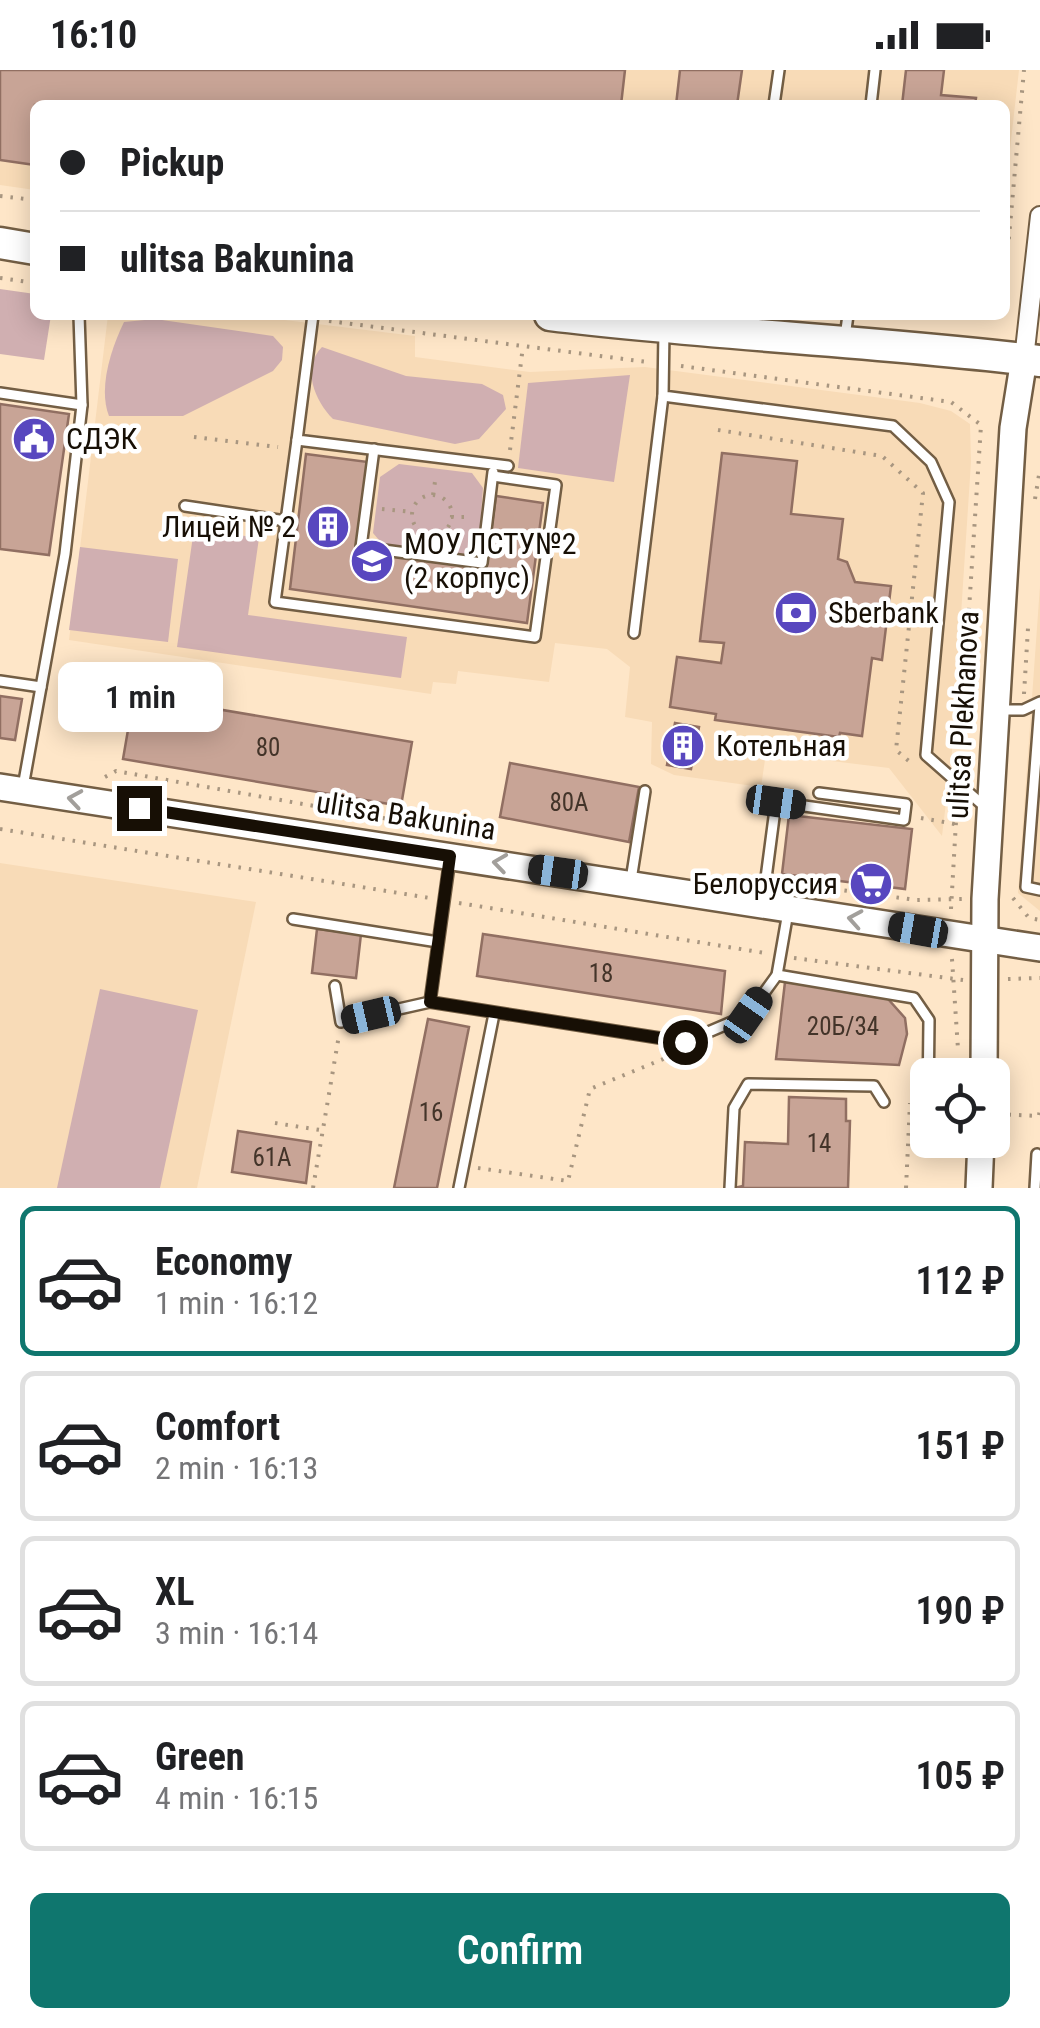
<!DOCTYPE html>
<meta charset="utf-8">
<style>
body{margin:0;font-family:"Roboto Condensed",sans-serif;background:#f6f6f6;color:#202124;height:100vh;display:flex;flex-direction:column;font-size:38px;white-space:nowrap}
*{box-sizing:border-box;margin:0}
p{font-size:32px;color:#757577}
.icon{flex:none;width:55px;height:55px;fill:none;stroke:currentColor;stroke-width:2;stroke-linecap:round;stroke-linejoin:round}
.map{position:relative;height:1118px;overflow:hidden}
.details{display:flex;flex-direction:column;background:#fff;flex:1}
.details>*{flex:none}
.hud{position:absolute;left:30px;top:30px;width:980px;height:220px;border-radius:15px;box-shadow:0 5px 25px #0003;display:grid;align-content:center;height:220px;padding:0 30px;background:#fff}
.fabs{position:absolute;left:910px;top:988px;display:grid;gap:20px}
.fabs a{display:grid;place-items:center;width:100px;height:100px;border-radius:15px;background:#fff;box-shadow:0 5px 25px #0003;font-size:50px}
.end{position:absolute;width:45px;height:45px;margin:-22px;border:12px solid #170f05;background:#fff;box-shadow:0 0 0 5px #fff}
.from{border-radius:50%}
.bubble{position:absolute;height:70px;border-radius:15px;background:#fff;box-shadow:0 5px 25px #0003;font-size:32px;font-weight:600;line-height:70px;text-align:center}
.car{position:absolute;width:30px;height:60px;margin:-30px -15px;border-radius:12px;box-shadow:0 0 8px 2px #0007;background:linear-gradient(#222 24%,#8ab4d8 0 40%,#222 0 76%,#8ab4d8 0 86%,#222 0)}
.hud b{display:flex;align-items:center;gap:35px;height:95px;font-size:38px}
.hud b+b{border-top:2px solid #e0e0e0}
.hud i{width:25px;height:25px;background:#202124}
ul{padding:18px 0 0;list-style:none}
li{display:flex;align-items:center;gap:30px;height:150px;margin:0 20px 15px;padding:0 10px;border:5px solid #e0e0e0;border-radius:15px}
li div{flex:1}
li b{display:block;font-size:38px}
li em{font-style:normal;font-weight:600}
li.selected{border-color:#0f766e}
li>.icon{width:90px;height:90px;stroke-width:1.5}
.button{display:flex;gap:20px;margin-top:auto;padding:20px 30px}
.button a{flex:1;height:115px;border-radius:15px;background:#0f766e;color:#fff;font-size:40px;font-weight:600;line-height:115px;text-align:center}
.status{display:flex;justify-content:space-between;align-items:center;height:70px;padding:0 50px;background:#fff;direction:ltr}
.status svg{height:28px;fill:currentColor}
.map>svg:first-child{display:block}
</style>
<div class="status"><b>16:10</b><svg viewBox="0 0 49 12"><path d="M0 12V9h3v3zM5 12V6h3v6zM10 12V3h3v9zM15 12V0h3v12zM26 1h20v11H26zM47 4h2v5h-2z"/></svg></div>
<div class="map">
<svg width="1040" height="1118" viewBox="0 0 1040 1118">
<rect width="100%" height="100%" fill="#fee6c8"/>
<g fill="#f8dbb7">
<polygon points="0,0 1019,0 1005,123 1005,35 35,35 35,120 0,115"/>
<polygon points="108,245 244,245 415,266 415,287 530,302 645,297 920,333 951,341 970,354 971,392 952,682 942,766 889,698 766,683 761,717 674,705 651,694 652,652 625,647 630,597 607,579 555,573 549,612 458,601 456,614 433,612 431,624 69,570"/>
<polygon points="1040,516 1040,841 1018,823"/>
<polygon points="0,793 256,832 197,1118 0,1118"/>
</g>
<g fill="#d0afb1">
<polygon points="0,219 35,224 35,245 51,245 44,290 0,284"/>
<path d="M155 249 273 266 283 277 282 290 273 301 183 346H109C98 318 111 279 124 252Z"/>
<path d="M322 277 406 306 482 314 503 325 506 339 479 369 455 374 333 349C315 331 301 298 322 277Z"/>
<polygon points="630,305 614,412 518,398 528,313"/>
<polygon points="399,394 472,403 483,418 479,473 465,486 384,476 373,463 380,407"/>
<polygon points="194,459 259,468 248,545 407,567 401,608 177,577"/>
<polygon points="80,477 178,489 168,572 69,560"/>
<polygon points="100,919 198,940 160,1118 57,1118"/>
</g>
<g fill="#c8a496" stroke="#916f62" stroke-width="2.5">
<polygon points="0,0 625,0 621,35 35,35 35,95 0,90"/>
<polygon points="680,0 742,0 737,35 676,35"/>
<polygon points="906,0 944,0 941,25 976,28 975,35 902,35"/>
<polygon points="0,334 69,344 49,485 0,479"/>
<polygon points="722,383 797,391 791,444 843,449 838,489 847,492 855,512 891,516 882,590 872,588 862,666 840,663 839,667 715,650 716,644 670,637 677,587 721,593 724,573 700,571"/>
<polygon points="306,384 368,392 357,481 486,497 496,426 543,433 527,553 290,519"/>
<polygon points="134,625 412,672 401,736 123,689"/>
<polygon points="0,626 22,629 15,670 0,668"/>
<polygon points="675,653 699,657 691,699 667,695"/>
<polygon points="510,693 639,717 629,772 500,747"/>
<polygon points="789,745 912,759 905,819 782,804"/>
<polygon points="317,859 361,864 356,908 312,903"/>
<polygon points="483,864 725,901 721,944 477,906"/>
<polygon points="785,912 877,923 888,929 905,948 907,964 899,995 776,989"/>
<polygon points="428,949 469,957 437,1118 394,1118"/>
<polygon points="789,1027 846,1029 846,1051 850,1051 848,1118 734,1118 743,1116 745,1072 788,1074"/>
<polygon points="238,1061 311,1072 306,1113 232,1102"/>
</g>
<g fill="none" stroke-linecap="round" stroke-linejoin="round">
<g stroke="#735e44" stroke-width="14">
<g id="lane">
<polyline points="774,35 779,0"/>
<polyline points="871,35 875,0"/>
<polyline points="313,245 297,370 508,396"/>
<polyline points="664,260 663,326 893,356 931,392 949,432 926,685 984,736"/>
<polyline points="845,267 848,245"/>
<polyline points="0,323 82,335"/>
<polyline points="297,370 275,532 535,567 556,415 493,406"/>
<polyline points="374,379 361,477 482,493 493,402"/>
<polyline points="185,436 286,451"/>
<polyline points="634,563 663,326"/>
<polyline points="0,611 41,617"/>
<polyline points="1040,635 1026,817 1040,820"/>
<polyline points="999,640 1023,640 1040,632"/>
<polyline points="23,717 65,484 82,335 79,245"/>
<polyline points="450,788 430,932 685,972 748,945 777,905 788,842"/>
<polyline points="631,810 645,721"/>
<polyline points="763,831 776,732 904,750 906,734 819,723"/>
<polyline points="293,849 438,872"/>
<polyline points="777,905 914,928 929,950 928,1034"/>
<polyline points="335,916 341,952 430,932"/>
<polyline points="459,1118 494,944"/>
<polyline points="730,1118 734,1038 748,1014 874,1016 884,1032"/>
<polyline points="1035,1118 1037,1084"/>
</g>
</g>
<g stroke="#735e44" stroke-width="22">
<polyline id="street" points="1024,289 1040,146"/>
</g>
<g stroke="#735e44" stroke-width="30">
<g id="secondary">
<polyline points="0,717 1040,878"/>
<polyline points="984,1005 985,829 1013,358 1024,289"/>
<polyline points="979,1118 981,1070"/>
</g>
</g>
<g stroke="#735e44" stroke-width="35">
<g id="primary">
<polyline points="0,173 35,179"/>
<path d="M550 245C713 265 877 271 1040 291"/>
</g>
</g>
<g stroke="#a89680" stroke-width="4" stroke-dasharray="2.5 8" stroke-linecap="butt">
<polyline points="0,126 35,130"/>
<polyline points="0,208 35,213"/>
<polyline points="1005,211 1024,0"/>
<polyline points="995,245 1002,245"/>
<polyline points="329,251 647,292"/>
<polyline points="681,296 951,332 981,355 959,694"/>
<polyline points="718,360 882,386 923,423 896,680 910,692"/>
<polyline points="194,367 278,377"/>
<polyline points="510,380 523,276"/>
<polyline points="433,425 436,405"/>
<circle cx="432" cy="445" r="20"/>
<polyline points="1035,429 1040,399"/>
<polyline points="382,439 412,442"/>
<polyline points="451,447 471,447"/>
<polyline points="1024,624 1028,558"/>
<polyline points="105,707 116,701 439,758"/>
<polyline points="921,748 955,754"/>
<polyline points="0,759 430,828"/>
<polyline points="834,819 916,830 963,829"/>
<polyline points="1013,828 1029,848 1040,850"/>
<polyline points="459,833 765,883"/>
<polyline points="951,839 957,734"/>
<polyline points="794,888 963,910"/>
<polyline points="952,889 958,979"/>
<polyline points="1008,909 1040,908"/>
<polyline points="998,1044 1039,1046 1040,1036"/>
<polyline points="275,1053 320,1060"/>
<polyline points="998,1053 999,1023"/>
<polyline points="478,1098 568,1111 590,1019 668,987"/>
<polyline points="313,1118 339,965"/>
<polyline points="906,1118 910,1033"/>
</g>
<use href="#lane" stroke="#fff" stroke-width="9"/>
<use href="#street" stroke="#fff" stroke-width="18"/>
<use href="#secondary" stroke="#fff" stroke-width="25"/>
<use href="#primary" stroke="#fff" stroke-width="30"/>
</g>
<defs><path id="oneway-chevron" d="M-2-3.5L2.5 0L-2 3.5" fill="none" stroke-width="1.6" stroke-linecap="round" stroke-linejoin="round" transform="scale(2.5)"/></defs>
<g stroke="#a29f9b">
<use href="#oneway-chevron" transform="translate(75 729) rotate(-171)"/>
<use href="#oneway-chevron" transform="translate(500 793) rotate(-172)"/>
<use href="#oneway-chevron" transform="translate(855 849) rotate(-170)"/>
</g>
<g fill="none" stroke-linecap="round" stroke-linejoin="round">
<polyline stroke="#170f05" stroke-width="12" points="139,738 450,786 430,932 685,972"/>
</g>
<defs>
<g id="civic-disc" transform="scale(2.25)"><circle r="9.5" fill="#5847bf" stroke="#fff"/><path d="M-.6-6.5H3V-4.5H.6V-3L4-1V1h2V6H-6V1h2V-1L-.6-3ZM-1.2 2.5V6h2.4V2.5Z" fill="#fff"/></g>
<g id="building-disc" transform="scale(2.25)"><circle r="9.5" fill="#5847bf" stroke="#fff"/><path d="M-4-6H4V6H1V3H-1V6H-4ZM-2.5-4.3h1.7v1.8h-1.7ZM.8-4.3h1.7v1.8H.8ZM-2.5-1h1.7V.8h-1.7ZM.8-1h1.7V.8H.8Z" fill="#fff"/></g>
<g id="school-disc" transform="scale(2.25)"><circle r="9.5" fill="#5847bf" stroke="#fff"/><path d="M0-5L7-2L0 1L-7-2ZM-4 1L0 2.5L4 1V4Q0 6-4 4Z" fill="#fff"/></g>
<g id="bank-disc" transform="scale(2.25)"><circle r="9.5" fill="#5847bf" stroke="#fff"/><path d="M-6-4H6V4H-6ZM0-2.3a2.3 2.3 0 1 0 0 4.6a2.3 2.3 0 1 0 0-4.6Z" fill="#fff"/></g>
<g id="supermarket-disc" transform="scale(2.25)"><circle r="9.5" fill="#5847bf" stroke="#fff"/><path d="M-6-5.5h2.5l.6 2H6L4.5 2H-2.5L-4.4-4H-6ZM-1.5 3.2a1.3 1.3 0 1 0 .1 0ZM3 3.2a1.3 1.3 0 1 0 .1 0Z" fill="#fff"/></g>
</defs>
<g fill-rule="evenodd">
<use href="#civic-disc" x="34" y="369"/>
<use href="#building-disc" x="328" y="457"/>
<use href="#school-disc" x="372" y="491"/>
<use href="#bank-disc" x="796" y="543"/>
<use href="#building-disc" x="683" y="676"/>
<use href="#supermarket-disc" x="871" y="814"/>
</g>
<g text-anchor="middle" stroke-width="9" stroke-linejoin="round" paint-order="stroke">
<g font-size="25" fill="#433429">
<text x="268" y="686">80</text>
<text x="569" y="741">80А</text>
<text x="601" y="912">18</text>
<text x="843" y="965">20Б/34</text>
<text x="431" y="1051">16</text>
<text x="819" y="1082">14</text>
<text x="272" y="1096">61А</text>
</g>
<g font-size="30" fill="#170f05" stroke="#fff" text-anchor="start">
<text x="66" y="379">СДЭК</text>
<text x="296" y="467" text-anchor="end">Лицей № 2</text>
<text x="404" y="484">МОУ ЛСТУ№2<tspan x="404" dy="34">(2 корпус)</tspan></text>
<text x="828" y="553">Sberbank</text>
<text x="716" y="686">Котельная</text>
<text x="838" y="824" text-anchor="end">Белоруссия</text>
</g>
<g font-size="30" fill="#170f05" stroke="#fff">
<text transform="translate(963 645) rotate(-87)" y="10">ulitsa Plekhanova</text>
<text transform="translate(406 746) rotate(9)" y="10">ulitsa Bakunina</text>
</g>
</g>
</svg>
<div class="fabs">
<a><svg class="icon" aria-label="locate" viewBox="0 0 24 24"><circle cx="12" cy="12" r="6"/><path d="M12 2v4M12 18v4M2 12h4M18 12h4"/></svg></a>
</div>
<i class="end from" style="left:685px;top:972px"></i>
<i class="end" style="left:139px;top:738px"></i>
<div class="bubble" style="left:58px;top:592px;width:165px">1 min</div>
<i class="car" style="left:776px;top:732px;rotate:98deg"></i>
<i class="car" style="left:558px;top:802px;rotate:278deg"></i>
<i class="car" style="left:918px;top:860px;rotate:280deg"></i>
<i class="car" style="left:371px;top:945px;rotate:257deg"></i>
<i class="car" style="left:748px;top:945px;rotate:35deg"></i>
<div class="hud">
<b><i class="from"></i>Pickup</b>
<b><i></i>ulitsa Bakunina</b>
</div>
</div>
<section class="details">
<ul>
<li class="selected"><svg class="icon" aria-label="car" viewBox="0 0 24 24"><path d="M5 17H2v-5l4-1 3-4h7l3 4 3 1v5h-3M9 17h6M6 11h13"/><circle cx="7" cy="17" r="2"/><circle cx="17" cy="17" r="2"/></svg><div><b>Economy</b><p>1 min · 16:12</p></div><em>112 ₽</em></li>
<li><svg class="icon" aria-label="car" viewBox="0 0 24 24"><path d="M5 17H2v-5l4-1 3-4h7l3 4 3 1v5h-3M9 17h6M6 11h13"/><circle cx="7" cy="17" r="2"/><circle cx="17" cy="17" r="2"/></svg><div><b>Comfort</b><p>2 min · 16:13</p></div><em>151 ₽</em></li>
<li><svg class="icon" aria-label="car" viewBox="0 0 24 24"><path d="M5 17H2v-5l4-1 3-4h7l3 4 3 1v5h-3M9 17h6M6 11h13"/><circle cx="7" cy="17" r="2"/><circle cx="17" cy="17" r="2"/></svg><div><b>XL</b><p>3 min · 16:14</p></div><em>190 ₽</em></li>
<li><svg class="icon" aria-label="car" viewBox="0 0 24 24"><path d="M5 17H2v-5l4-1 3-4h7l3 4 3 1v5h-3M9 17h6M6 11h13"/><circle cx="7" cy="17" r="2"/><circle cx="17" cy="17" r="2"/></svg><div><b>Green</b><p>4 min · 16:15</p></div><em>105 ₽</em></li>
</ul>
<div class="button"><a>Confirm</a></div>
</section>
